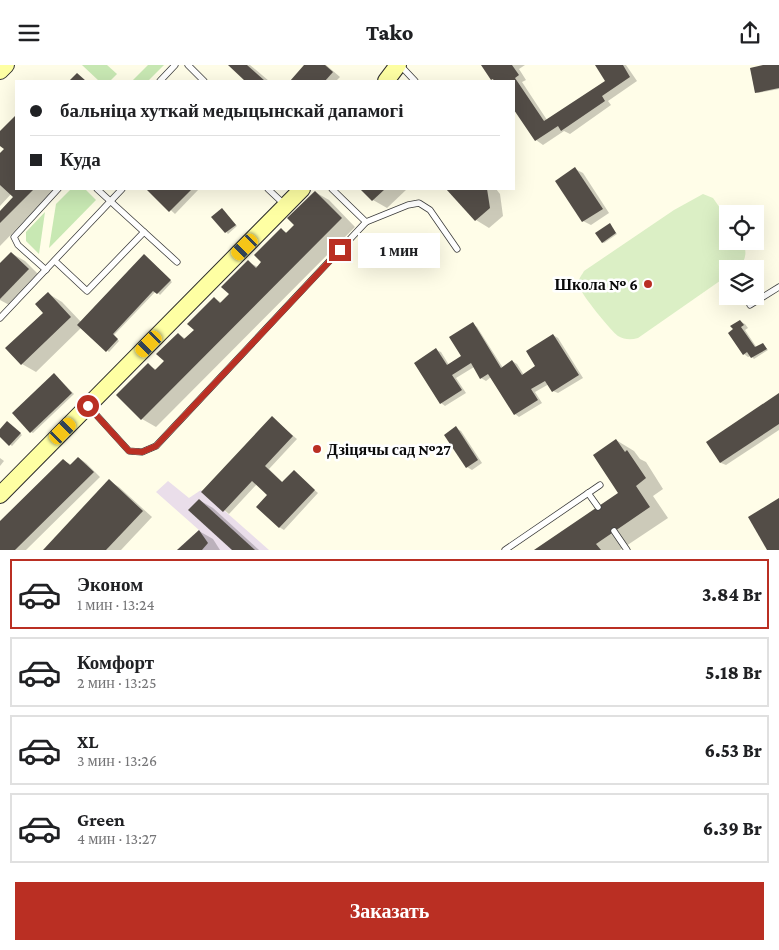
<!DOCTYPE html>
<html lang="ru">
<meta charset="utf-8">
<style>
body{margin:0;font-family:"Crimson Pro",serif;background:#f6f6f6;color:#202124;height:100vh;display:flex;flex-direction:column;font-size:19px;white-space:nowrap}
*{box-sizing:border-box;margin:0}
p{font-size:16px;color:#757577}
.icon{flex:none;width:28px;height:28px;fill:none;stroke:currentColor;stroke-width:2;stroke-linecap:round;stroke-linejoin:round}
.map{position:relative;height:485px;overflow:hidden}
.panel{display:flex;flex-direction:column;background:#fff;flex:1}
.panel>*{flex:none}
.hud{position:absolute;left:15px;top:15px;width:500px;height:110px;border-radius:0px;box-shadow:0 5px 20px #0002;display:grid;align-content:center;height:110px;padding:0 15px;background:#fff}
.controls{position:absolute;left:719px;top:140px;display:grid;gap:10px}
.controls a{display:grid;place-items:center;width:45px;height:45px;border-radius:0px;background:#fff;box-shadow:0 5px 20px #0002;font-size:25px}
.end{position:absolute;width:22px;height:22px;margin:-11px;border:6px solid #ba2f23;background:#fff;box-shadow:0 0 0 2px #fff}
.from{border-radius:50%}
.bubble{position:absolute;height:35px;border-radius:0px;background:#fff;box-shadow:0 5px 20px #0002;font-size:16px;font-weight:800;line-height:35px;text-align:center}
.car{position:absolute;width:15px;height:30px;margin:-15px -8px;border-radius:6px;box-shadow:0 0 4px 1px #0007;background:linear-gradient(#f5c518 24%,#345 0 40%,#f5c518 0 76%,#345 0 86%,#f5c518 0)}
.hud b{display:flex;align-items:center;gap:18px;height:48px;font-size:19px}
.hud b+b{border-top:1px solid #e0e0e0}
.hud i{width:12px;height:12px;background:#202124}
ul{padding:9px 0 0;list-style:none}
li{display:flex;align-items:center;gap:15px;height:70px;margin:0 10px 8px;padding:0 5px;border:2px solid #e0e0e0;border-radius:0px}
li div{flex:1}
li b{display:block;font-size:19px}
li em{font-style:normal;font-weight:800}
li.selected{border-color:#ba2f23}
li>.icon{width:45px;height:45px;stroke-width:1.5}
.primary-button{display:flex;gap:10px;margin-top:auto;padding:10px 15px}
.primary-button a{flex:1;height:58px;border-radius:0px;background:#ba2f23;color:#fff;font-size:20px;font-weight:800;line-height:58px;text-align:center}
header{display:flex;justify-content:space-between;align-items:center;height:65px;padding:0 15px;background:#fff;font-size:22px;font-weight:800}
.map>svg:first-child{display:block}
</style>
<header><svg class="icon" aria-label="menu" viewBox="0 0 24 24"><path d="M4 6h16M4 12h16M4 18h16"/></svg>Tako<svg class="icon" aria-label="share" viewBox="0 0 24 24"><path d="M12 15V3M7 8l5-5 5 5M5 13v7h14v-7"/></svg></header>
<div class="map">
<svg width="779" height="485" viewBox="0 0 779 485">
<rect width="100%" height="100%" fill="#fffde8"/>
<polygon fill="#eadeea" points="168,416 189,433 201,425 269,485 177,485 199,465 156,427"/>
<g fill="#c8e8b3">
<polygon points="82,0 107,0 117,9 110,16 99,16"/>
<polygon points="148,0 164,0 148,16 132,16"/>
<polygon points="71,124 85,124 96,135 49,183 56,139"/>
<polygon points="45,147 39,189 26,176 26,167"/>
</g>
<path fill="#dbefc5" d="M703 129 713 133 727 153 728 176H742C748 187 746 196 737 204H728L727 211 638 273C631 275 625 275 618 271 612 267 580 228 579 221 577 215 582 210 584 206L674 145Z"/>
<g fill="#0003">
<polygon points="250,0 269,16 247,16 230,1"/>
<polygon points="306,0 326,0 340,12 336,16 292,16"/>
<polygon points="482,0 525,0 519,4 526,15 522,17 547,55 607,16 596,0 626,0 637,16 608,36 611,40 570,69 564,66 543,80 536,75 514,43 514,16 496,16 492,14"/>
<polygon points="769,0 779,0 779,24 758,28 756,27"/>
<polygon points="16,51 16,124 55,124 0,181 0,148 15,132 11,129 0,141 0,90 5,84 0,79 0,68"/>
<polygon points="575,104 583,108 609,148 591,160 583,156"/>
<polygon points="148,124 199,124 175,149"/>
<polygon points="362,124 407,124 387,143 373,135"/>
<polygon points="448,124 496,124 500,129 503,151 489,163 476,155"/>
<polygon points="315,127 329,135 355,162 156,362 142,354 118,330 148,300 157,305 165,296 178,269 186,274 195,265 214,233 222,238 231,229 248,197 258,202 281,165 288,168 296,160"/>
<polygon points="224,146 237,161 228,169 213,152"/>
<polygon points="610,160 617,169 604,178 602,177"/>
<polygon points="11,188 25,196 42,213 13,242 0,235 0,200"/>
<polygon points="146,192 172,217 160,230 156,226 114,270 119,276 109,287 82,262 36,307 22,299 45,248 49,229 62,237 81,257"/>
<polygon points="740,256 745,259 748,263 745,265 757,283 763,279 768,285 754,294 751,291 748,292 744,289"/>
<polygon points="473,259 477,262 503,303 512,296 517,299 524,310 537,302 553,270 558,273 583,313 558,328 553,326 549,319 535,327 542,338 519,352 515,349 491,312 486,316 481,313 474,302 456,313 466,328 445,341 441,338 436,285 441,287 449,300 463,291"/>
<polygon points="56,311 74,329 33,368 31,367"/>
<polygon points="779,330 779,365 726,400 721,398 707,377"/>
<polygon points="272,353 297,374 269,404 283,418 294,407 318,428 284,465 279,462 269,430 257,419 229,449 203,427"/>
<polygon points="9,359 22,370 12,381 0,371 0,366"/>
<polygon points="456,363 461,366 482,398 472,405 467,402"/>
<polygon points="616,375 634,386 640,394 646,397 663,424 653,431 668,453 620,485 536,485 620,428"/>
<polygon points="0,393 4,396 0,401"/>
<polygon points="79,393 86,398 100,412 26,485 0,485 0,458 64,396 72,400"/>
<polygon points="109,416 119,422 152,452 121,485 45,485"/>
<polygon points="199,435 213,443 259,485 234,485"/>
<polygon points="199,466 213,474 220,485 179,485"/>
</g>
<g fill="#534d47">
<polygon points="228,0 247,0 265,16 245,16"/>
<polygon points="304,0 325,0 333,7 325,16 290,16"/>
<polygon points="481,0 512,0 519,10 515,13 544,56 605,16 595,0 623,0 630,12 602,31 605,36 561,66 558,61 535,76 514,45 514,16 494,16 493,14 491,15"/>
<polygon points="763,0 779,0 779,23 755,28 750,3"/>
<polygon points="77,8 86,16 69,16"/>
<polygon points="16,50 16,124 34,124 0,158 0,146 13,132 0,120 0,88 4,84 0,81 0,66"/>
<polygon points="575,102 603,144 582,157 555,116"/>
<polygon points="146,124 192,124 169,147"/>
<polygon points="360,124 385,124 372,136"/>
<polygon points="446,124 487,124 490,143 475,156"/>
<polygon points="315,126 342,153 141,355 116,330 148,298 155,305 164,296 156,289 178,268 184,274 194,265 187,259 214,232 220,238 229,229 221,222 248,195 256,203 261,197 254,190 281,163 286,168 294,160 287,153"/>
<polygon points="222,143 236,160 225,168 211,152"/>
<polygon points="610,158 616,168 602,178 595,168"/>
<polygon points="11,187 29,204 0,234 0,198"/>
<polygon points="144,189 171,215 157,229 153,226 113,269 118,274 106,287 77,260"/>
<polygon points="48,227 71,252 21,300 5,283 43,248 35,239"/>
<polygon points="740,255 744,260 741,262 755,282 763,278 767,284 751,293 747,287 743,290 728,268 733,264 730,261"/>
<polygon points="473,257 501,303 512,295 522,310 535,301 526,286 553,269 579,310 552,327 545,316 531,324 538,335 514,350 488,309 480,314 471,298 452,310 462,325 440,339 414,298 436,283 447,300 461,291 449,272"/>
<polygon points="54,308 72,328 30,368 12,348"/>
<polygon points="779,328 779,359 720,398 706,377"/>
<polygon points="272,351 293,371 265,401 282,417 294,405 315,425 279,463 256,442 267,430 252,416 223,447 201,427"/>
<polygon points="7,356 21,368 9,381 0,372 0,364"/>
<polygon points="456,361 478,395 466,403 444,370"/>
<polygon points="616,374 625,387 627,385 646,413 636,421 650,442 596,479 601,485 534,485 618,428 593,390"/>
<polygon points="78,392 94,407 15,485 0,485 0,456 63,394 70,400"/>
<polygon points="109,414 143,446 106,485 43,485"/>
<polygon points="779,433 779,485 767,485 748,452"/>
<polygon points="199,434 255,485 232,485 188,445"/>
<polygon points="199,465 208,478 202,485 177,485"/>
</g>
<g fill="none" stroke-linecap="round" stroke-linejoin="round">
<g stroke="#3d3d3d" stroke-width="7">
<g id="lane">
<polyline points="188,0 204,16"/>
<polyline points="400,0 415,16"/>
<polyline points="160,16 175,0"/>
<polyline points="97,124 177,197"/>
<polyline points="268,124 284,139"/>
<polyline points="332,124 366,157"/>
<polyline points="55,196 87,226 144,167"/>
<polyline points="46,205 18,180 14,172 58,124"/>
<polyline points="750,240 779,222"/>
<polyline points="0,253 122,124"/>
<polyline points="90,343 129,386 142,387 156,381 366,157 408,140 419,138 430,145 457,184"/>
<polyline points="588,428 598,442"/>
<polyline points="614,466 627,485"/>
<polyline points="505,485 600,420"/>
</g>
</g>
<g stroke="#2c2c2c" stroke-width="18">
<g id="secondary">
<polyline points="0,6 6,0"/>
<polyline points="386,16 398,0"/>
<polyline points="0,430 302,124"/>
</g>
</g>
<use href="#lane" stroke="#fff" stroke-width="5.5"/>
<use href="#secondary" stroke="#feffa3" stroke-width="16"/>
</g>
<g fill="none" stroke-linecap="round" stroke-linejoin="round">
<polyline stroke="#ba2f23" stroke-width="6" points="88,341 129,386 142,387 156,381 340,185"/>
</g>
<g fill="#ba2f23" stroke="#fff" stroke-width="2">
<circle cx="648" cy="219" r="5"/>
<circle cx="317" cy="384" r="5"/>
</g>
<g text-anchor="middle" stroke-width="5" stroke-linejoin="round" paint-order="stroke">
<g font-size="16" font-weight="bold" fill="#0a0a0a" stroke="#fff" text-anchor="end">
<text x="638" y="225">Школа № 6</text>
<text x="327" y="390" text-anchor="start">Дзіцячы сад №27</text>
</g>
</g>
</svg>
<div class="controls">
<a><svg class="icon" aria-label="locate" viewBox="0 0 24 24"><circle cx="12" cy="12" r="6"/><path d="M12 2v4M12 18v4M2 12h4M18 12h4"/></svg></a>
<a><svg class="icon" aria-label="layers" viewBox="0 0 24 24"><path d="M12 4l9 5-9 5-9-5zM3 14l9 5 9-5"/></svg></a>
</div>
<i class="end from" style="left:88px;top:341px"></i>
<i class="end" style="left:340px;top:185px"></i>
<div class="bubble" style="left:358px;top:168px;width:82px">1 мин</div>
<i class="car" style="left:245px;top:182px;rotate:225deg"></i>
<i class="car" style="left:149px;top:279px;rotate:224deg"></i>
<i class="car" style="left:63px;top:366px;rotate:45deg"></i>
<div class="hud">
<b><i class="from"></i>бальніца хуткай медыцынскай дапамогі</b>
<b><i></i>Куда</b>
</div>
</div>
<section class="panel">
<ul>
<li class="selected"><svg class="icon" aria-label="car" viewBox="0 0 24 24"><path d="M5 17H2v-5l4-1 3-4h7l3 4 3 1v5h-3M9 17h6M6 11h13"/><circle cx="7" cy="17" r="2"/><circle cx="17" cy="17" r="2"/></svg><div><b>Эконом</b><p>1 мин · 13:24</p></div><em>3.84 Br</em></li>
<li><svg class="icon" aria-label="car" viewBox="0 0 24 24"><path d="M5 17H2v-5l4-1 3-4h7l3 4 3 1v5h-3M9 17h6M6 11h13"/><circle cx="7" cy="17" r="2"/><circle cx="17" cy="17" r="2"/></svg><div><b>Комфорт</b><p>2 мин · 13:25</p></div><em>5.18 Br</em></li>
<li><svg class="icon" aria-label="car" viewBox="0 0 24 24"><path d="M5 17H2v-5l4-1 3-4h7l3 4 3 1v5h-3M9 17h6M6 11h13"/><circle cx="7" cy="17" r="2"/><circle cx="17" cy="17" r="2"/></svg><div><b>XL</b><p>3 мин · 13:26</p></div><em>6.53 Br</em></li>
<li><svg class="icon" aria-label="car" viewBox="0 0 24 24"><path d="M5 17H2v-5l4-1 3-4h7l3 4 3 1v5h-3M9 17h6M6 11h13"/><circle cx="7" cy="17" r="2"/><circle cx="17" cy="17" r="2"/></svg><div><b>Green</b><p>4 мин · 13:27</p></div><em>6.39 Br</em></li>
</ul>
<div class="primary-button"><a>Заказать</a></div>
</section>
